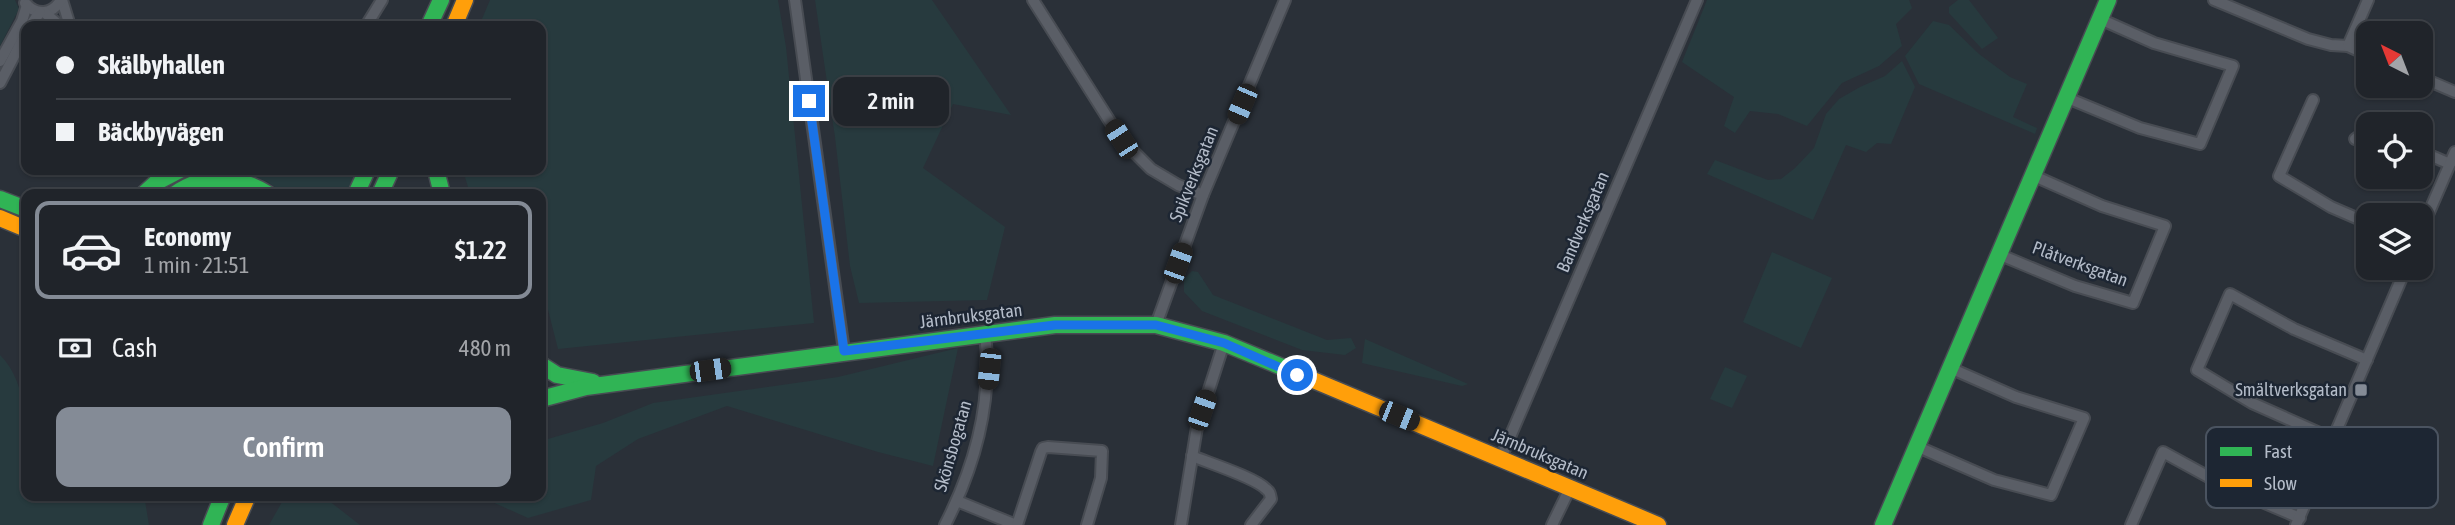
<!DOCTYPE html>
<meta charset="utf-8">
<style>
body{margin:0;font-family:"Asap Condensed",sans-serif;background:#2d3036;color:#f1f3f6;height:100vh;display:flex;flex-direction:column;font-size:26px;white-space:nowrap}
*{box-sizing:border-box;margin:0}
p{font-size:23px;color:#a2a4a8}
.icon{flex:none;width:38px;height:38px;fill:none;stroke:currentColor;stroke-width:2;stroke-linecap:round;stroke-linejoin:round}
.map{position:relative;flex:1;overflow:hidden}
.sheet{position:absolute;left:21px;top:189px;width:525px;height:312px;display:flex;flex-direction:column;background:#20242a;border-radius:14px;box-shadow:0 2px 5px #0004,0 0 0 2px #3d4147}
.sheet>*{flex:none}
.hud{position:absolute;left:21px;top:21px;width:525px;height:154px;border-radius:14px;box-shadow:0 2px 5px #0004,0 0 0 2px #3d4147;display:grid;align-content:center;height:154px;padding:0 35px;background:#20242a}
.needle{width:46px;rotate:318deg}
.buttons{position:absolute;left:2356px;top:21px;display:grid;gap:14px}
.buttons a{display:grid;place-items:center;width:77px;height:77px;border-radius:14px;background:#20242a;box-shadow:0 2px 5px #0004,0 0 0 2px #3d4147;font-size:35px}
.end{position:absolute;width:32px;height:32px;margin:-16px;border:9px solid #1a73e8;background:#fff;box-shadow:0 0 0 4px #fff}
.from{border-radius:50%}
.bubble{position:absolute;height:49px;border-radius:14px;background:#20242a;box-shadow:0 2px 5px #0004,0 0 0 2px #3d4147;font-size:23px;font-weight:600;line-height:49px;text-align:center}
.car{position:absolute;width:21px;height:42px;margin:-21px -10px;border-radius:9px;box-shadow:0 0 5px 2px #0007;background:linear-gradient(#222 24%,#8ab4d8 0 40%,#222 0 76%,#8ab4d8 0 86%,#222 0)}
.hud b{display:flex;align-items:center;gap:24px;height:66px;font-size:26px}
.hud b+b{border-top:2px solid #3d4147}
.hud i{width:18px;height:18px;background:#f1f3f6}
ul{padding:12px 0 0;list-style:none}
li{display:flex;align-items:center;gap:21px;height:98px;margin:0 14px 10px;padding:0 21px;border:4px solid transparent;border-radius:14px}
li div{flex:1}
li b{display:block;font-size:26px}
li em{font-style:normal;font-weight:600}
li.current{border-color:#848b96}
li>.icon{width:63px;height:63px;stroke-width:1.5}
.pay{display:flex;align-items:center;gap:18px;height:77px;padding:0 35px;font-size:26px}
.pay p{margin-inline-start:auto}
.button{display:flex;gap:14px;margin-top:auto;padding:14px 35px}
.button a{flex:1;height:80px;border-radius:14px;background:#848b96;color:#fff;font-size:28px;font-weight:600;line-height:80px;text-align:center}
.map>svg:first-child{display:block}
</style>
<div class="map">
<svg width="2455" height="525" viewBox="0 0 2455 525">
<rect width="100%" height="100%" fill="#2a3038"/>
<g fill="#273a3e">
<polygon points="0,0 15,0 19,9 0,46"/>
<polygon points="490,0 778,0 786,47 814,323 558,349 541,282 541,194 470,194 463,170 541,170 541,26 479,26"/>
<polygon points="815,0 932,0 1011,115 953,104 923,168 1005,227 987,300 859,303 850,266 835,137"/>
<polygon points="1707,0 1909,0 1912,8 1896,24 1902,46 1879,66 1842,83 1807,126 1778,114 1750,111 1735,133 1724,126 1734,97 1682,62"/>
<polygon points="1958,0 1969,0 1998,38 1982,49 1949,13 1949,7"/>
<polygon points="1933,21 1949,25 1979,54 2010,77 2027,84 2013,117 2037,128 2035,134 1919,84 1905,56"/>
<polygon points="1902,61 1915,87 1891,144 1877,143 1866,152 1846,145 1813,220 1707,174 1715,160 1768,180 1781,179 1795,168 1814,148 1826,114 1839,99 1860,87 1885,76"/>
<polygon points="204,170 357,170 346,194 283,194 268,182 241,172 161,194 179,180"/>
<polygon points="1772,252 1832,278 1801,348 1743,322"/>
<polygon points="1192,271 1198,272 1213,295 1327,340 1351,338 1356,348 1345,355 1302,350 1202,311 1184,292 1184,279"/>
<polygon points="1365,339 1468,384 1462,386 1362,363"/>
<polygon points="958,348 933,466 878,452 727,406 638,439 596,466 591,500 528,518 477,495 541,495 541,441 603,423 653,403 838,377"/>
<path d="M0 355C33 387 26 453 26 495H144L149 525H0Z"/>
<polygon points="1725,367 1747,376 1732,408 1710,399"/>
<polygon points="324,497 360,525 269,525 282,502"/>
</g>
<g fill="none" stroke-linecap="round" stroke-linejoin="round">
<g stroke="#484c53" stroke-width="14">
<g id="street">
<polyline points="62,0 70,26"/>
<polyline points="795,0 844,351"/>
<polyline points="1033,0 1121,139 1151,169 1178,185 1203,195"/>
<polyline points="2214,0 2308,39 2331,45 2348,46 2368,55"/>
<path d="M25 3C36 16 52 15 61 0"/>
<polyline points="44,12 60,26"/>
<polyline points="30,26 40,12"/>
<polyline points="366,26 382,0"/>
<polyline points="2348,46 2368,0"/>
<polyline points="0,61 22,21 27,5"/>
<polyline points="2420,77 2455,92"/>
<polyline points="0,83 26,33"/>
<polyline points="2065,97 2140,128 2200,144 2233,66 2154,43 2100,19"/>
<polyline points="2313,100 2279,176 2331,207 2368,223"/>
<polyline points="2355,139 2368,130"/>
<polyline points="2420,151 2450,164"/>
<polyline points="2420,233 2455,152"/>
<polyline points="1998,254 2075,286 2133,303 2165,226 2102,206 2032,175"/>
<polyline points="1156,325 1203,195 1285,0"/>
<polyline points="2333,439 2252,403 2197,370 2230,294 2294,329 2367,360"/>
<polyline points="1916,446 1994,480 2051,495 2084,418 2016,397 1950,368"/>
<path d="M1192 456C1209 463 1256 478 1266 489 1270 492 1270 494 1271 499L1251 525"/>
<polyline points="1501,458 1697,0"/>
<polyline points="957,501 1016,525"/>
<path d="M945 525C975 466 993 400 985 333"/>
<polyline points="1017,525 1041,452 1043,448 1048,447 1102,451 1101,478 1087,525"/>
<polyline points="1181,525 1197,427 1224,343"/>
<polyline points="1552,525 1570,488"/>
<polyline points="2131,525 2163,452 2227,487 2300,518"/>
<polyline points="2296,525 2406,268"/>
</g>
</g>
<g stroke="#484c53" stroke-width="19">
<g id="fast">
<polyline points="429,26 441,0"/>
<polyline points="436,170 442,194"/>
<polyline points="144,194 157,182 180,170"/>
<path d="M175 194C205 173 237 175 268 194"/>
<polyline points="356,194 367,170"/>
<polyline points="380,194 391,170"/>
<polyline points="0,199 26,209"/>
<polyline points="543,366 557,375 593,382"/>
<polyline points="541,399 586,387 1055,325 1156,325 1224,343 1287,369"/>
<polyline points="211,525 223,495"/>
<polyline points="1883,525 2108,0"/>
</g>
</g>
<g stroke="#484c53" stroke-width="19">
<g id="slow">
<polyline points="454,26 465,0"/>
<polyline points="0,218 26,229"/>
<polyline points="1287,369 1658,525"/>
<polyline points="235,525 248,495"/>
</g>
</g>
<use href="#street" stroke="#5a5e66" stroke-width="10"/>
<use href="#fast" stroke="#30b455" stroke-width="16"/>
<use href="#slow" stroke="#ff9f0a" stroke-width="16"/>
</g>
<g fill="none" stroke-linecap="round" stroke-linejoin="round">
<polyline stroke="#1a73e8" stroke-width="9" points="809,101 844,351 1055,325 1156,325 1224,343 1297,375"/>
</g>
<rect fill="#848b96" stroke="#1d2633" stroke-width="2.5" x="2354" y="383" width="14" height="14" rx="3.5"/>
<g text-anchor="middle" stroke-width="5" stroke-linejoin="round" paint-order="stroke">
<g font-size="18" fill="#b4bcc9" stroke="#1d2633">
<text transform="translate(1194 174) rotate(-68)" y="6">Spikverksgatan</text>
<text transform="translate(1583 222) rotate(-67)" y="6">Bandverksgatan</text>
<text transform="translate(2080 264) rotate(20)" y="6">Plåtverksgatan</text>
<text transform="translate(971 316) rotate(-7)" y="6">Järnbruksgatan</text>
<text transform="translate(953 446) rotate(-74)" y="6">Skönsbogatan</text>
<text transform="translate(1540 454) rotate(23)" y="6">Järnbruksgatan</text>
</g>
<g font-size="18" fill="#b4bcc9" stroke="#1d2633" text-anchor="end">
<text x="2347" y="396">Smältverksgatan</text>
</g>
</g>
<rect x="2206" y="427" width="232" height="81" rx="10" fill="#1d2633" stroke="#4a5360" stroke-width="2"/>
<rect x="2220" y="447" width="32" height="9" fill="#30b455"/>
<rect x="2220" y="479" width="32" height="8" fill="#ff9f0a"/>
<g font-size="19" fill="#b4bcc9">
<text x="2264" y="458">Fast</text>
<text x="2264" y="490">Slow</text>
</g>
</svg>
<div class="buttons">
<a><svg class="needle" viewBox="-14 -14 28 28"><path d="M0-13l5 13h-10z" fill="#e53935"/><path d="M0 13l5-13h-10z" fill="#a2a4a8"/></svg></a>
<a><svg class="icon" aria-label="locate" viewBox="0 0 24 24"><circle cx="12" cy="12" r="6"/><path d="M12 2v4M12 18v4M2 12h4M18 12h4"/></svg></a>
<a><svg class="icon" aria-label="layers" viewBox="0 0 24 24"><path d="M12 4l9 5-9 5-9-5zM3 14l9 5 9-5"/></svg></a>
</div>
<i class="end from" style="left:1297px;top:375px"></i>
<i class="end" style="left:809px;top:101px"></i>
<div class="bubble" style="left:833px;top:77px;width:116px">2 min</div>
<i class="car" style="left:1242px;top:104px;rotate:203deg"></i>
<i class="car" style="left:1121px;top:139px;rotate:327deg"></i>
<i class="car" style="left:1178px;top:263px;rotate:20deg"></i>
<i class="car" style="left:989px;top:369px;rotate:186deg"></i>
<i class="car" style="left:710px;top:370px;rotate:82deg"></i>
<i class="car" style="left:1202px;top:410px;rotate:19deg"></i>
<i class="car" style="left:1399px;top:416px;rotate:112deg"></i>
<div class="hud">
<b><i class="from"></i>Skälbyhallen</b>
<b><i></i>Bäckbyvägen</b>
</div>
<section class="sheet">
<ul>
<li class="current"><svg class="icon" aria-label="car" viewBox="0 0 24 24"><path d="M5 17H2v-5l4-1 3-4h7l3 4 3 1v5h-3M9 17h6M6 11h13"/><circle cx="7" cy="17" r="2"/><circle cx="17" cy="17" r="2"/></svg><div><b>Economy</b><p>1 min · 21:51</p></div><em>$1.22</em></li>
</ul>
<div class="pay"><svg class="icon" aria-label="cash" viewBox="0 0 24 24"><path d="M3 7h18v10H3z"/><circle cx="12" cy="12" r="2"/></svg>Cash<p>480 m</p></div>
<div class="button"><a>Confirm</a></div>
</section>
</div>
